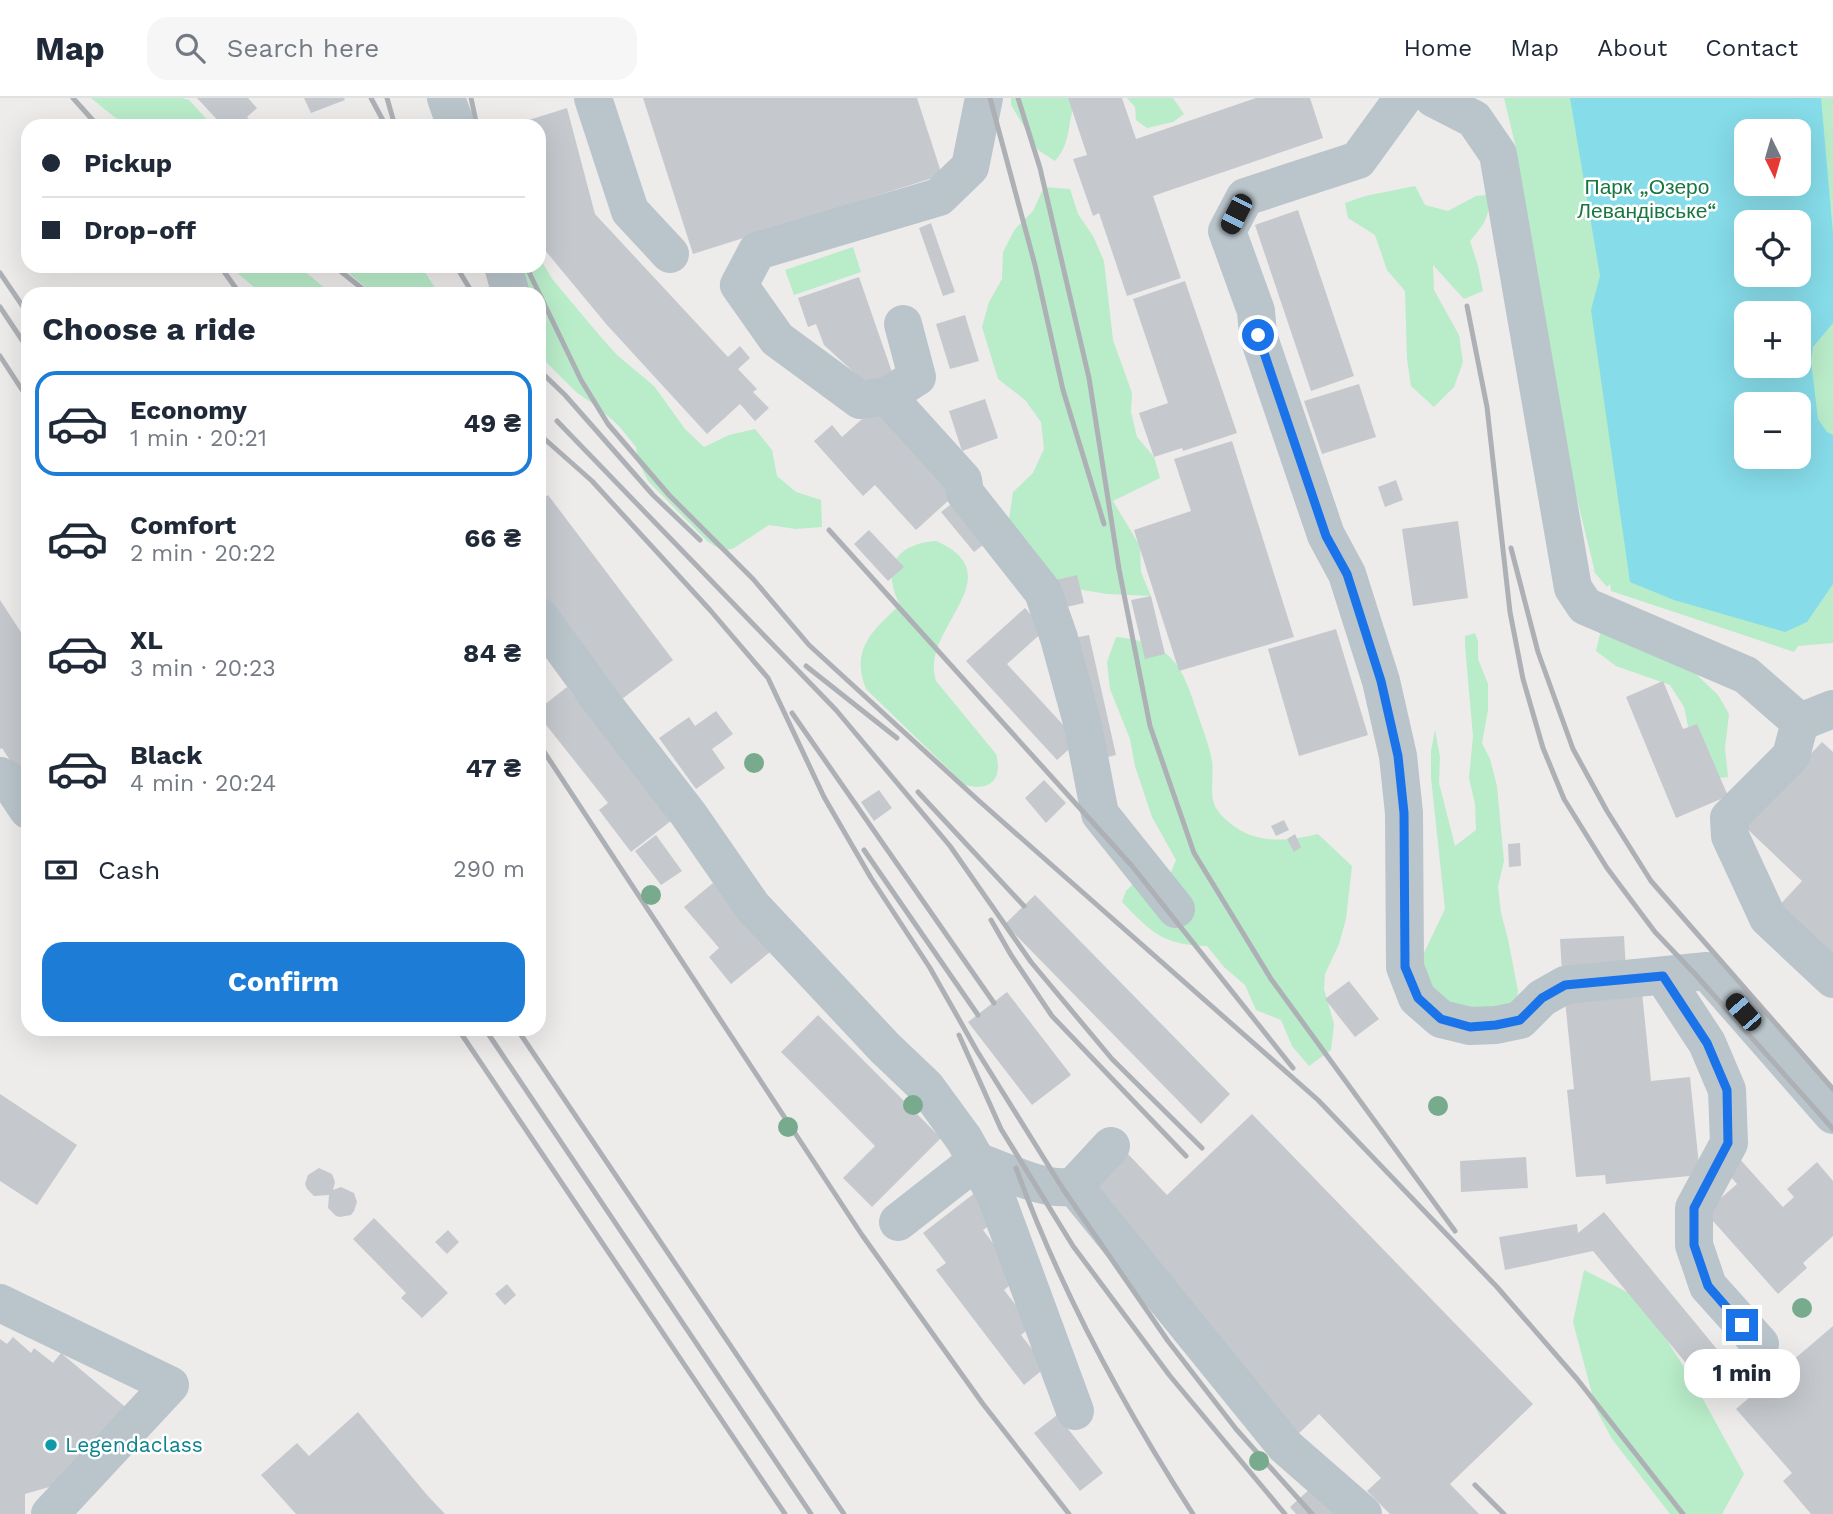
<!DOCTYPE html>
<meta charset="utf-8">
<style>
body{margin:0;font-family:"Work Sans",sans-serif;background:#f6f6f7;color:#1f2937;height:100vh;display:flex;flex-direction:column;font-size:26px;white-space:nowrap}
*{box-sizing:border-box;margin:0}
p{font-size:23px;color:#747a83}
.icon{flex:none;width:38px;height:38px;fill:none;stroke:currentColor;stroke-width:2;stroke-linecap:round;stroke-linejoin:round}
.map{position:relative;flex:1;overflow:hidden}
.side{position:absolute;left:21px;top:189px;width:525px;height:749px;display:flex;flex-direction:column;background:#fff;border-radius:21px;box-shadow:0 7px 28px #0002}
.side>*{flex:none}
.top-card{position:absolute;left:21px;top:21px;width:525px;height:154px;border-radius:21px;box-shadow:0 7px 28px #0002;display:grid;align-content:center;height:154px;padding:0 21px;background:#fff}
.needle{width:46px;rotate:175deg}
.controls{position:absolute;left:1734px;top:21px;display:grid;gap:14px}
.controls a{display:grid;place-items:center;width:77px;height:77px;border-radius:14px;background:#fff;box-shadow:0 7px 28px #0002;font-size:35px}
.end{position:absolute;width:32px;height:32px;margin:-16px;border:9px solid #1a73e8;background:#fff;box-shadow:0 0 0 4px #fff}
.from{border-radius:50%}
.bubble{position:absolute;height:49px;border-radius:21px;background:#fff;box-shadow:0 7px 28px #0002;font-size:23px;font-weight:700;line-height:49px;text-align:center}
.car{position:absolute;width:21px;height:42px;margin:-21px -10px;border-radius:9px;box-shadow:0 0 5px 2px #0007;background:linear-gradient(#222 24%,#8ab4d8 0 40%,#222 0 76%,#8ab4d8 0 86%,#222 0)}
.top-card b{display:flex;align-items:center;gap:24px;height:66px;font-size:26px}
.top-card b+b{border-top:2px solid #e0e1e3}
.top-card i{width:18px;height:18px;background:#1f2937}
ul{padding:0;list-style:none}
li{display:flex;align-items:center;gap:21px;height:105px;margin:0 14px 10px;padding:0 7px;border:4px solid transparent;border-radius:21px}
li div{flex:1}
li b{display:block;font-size:26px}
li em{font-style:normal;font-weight:700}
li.current{border-color:#1c7cd6}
li>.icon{width:63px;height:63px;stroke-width:1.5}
h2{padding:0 21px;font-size:32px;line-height:84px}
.pay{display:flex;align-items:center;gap:18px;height:77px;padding:0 21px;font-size:26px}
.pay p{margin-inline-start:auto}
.action{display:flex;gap:14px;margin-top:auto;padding:14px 21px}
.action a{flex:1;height:80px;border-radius:21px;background:#1c7cd6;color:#fff;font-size:28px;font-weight:700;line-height:80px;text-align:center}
header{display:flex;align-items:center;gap:42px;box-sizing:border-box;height:98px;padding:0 35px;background:#fff;border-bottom:2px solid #e0e1e3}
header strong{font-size:33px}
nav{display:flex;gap:38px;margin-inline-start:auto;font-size:24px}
.search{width:490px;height:63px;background:#f6f6f7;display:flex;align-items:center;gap:18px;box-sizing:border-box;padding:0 24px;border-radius:21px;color:#747a83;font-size:26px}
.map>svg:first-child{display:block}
</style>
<header>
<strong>Map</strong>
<div class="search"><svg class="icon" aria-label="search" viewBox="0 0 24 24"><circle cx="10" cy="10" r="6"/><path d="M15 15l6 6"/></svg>Search here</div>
<nav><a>Home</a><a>Map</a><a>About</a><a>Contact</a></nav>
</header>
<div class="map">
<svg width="1833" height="1416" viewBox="0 0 1833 1416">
<rect width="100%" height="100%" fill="#eeebeb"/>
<g fill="#b9ecc9" fill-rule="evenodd">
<polygon points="91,0 183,0 189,2 213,28 130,28 113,18"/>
<path d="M1011 0H1077C1066 23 1073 43 1055 63L1038 52 1011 7Z"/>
<polygon points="1127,0 1173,0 1184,16 1173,24 1147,30 1136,22 1135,9"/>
<path d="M1504 0H1833V545L1798 548 1794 554 1611 493 1610 486 1607 489 1590 469 1595 474 1563 344 1533 177 1517 54ZM1746 33H1799V86H1746ZM1746 124H1799V177H1746ZM1746 215H1799V268H1746ZM1746 306H1799V359H1746Z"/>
<path d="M1415 88 1425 107 1448 113 1476 98 1487 97C1492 118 1483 127 1470 143L1478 168 1483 193 1464 201 1433 167 1434 192 1459 237 1463 264 1454 289 1434 309 1411 288 1407 261 1405 193 1387 172 1375 137 1348 120 1345 105 1365 98Z"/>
<polygon points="1044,89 1070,91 1078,116 1093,138 1104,163 1113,242 1132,295 1131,314 1137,339 1154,359 1160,380 1113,403 1140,448 1141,474 1151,498 1107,496 1053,487 1009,421 1013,394 1033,375 1044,351 1041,324 1025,302 998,281 982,229 989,204 1002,181 1003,154 1015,131 1033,113"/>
<polygon points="853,149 861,174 794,197 785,172"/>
<polygon points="539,159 553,182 600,238 617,257 654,288 685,331 704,349 729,337 755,331 772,352 777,378 796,394 821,402 822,429 796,431 769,427 734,450 723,453 707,443 648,383 639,365 636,349 619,328 599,310 576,294 539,257 539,196 516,196 506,168 539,168"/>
<path d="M229 168H298L332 196C308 196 285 193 261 195Z"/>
<polygon points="340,168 421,168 439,196 374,196"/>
<path d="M936 443C1008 474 936 521 934 567 933 572 935 578 936 583L996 656C1003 680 991 694 965 687L866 591C850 551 873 532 900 507 881 470 895 446 936 443Z"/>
<polygon points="1601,532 1696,576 1718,597 1729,616 1725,650 1728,679 1710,681 1688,628 1684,609 1670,587 1616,568 1596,553"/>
<polygon points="1475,535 1478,543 1478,561 1488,586 1488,612 1482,645 1490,661 1497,688 1504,763 1498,788 1501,815 1508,841 1518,893 1516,909 1490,911 1438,907 1423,885 1422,859 1445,811 1431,680 1431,653 1435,632 1440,659 1439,685 1455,748 1476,732 1475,706 1469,680 1473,638 1465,548 1465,538"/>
<path d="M1116 539C1172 545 1182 566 1198 617 1203 632 1209 647 1212 663 1214 676 1210 693 1214 706 1218 715 1224 720 1231 726 1257 747 1288 743 1318 736L1352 768 1346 821 1339 846 1325 876 1324 891 1334 926 1331 952 1309 968 1292 948 1281 922 1256 912 1245 887 1224 869 1207 848C1163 847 1152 835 1122 804L1126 793 1134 785 1166 786 1176 762 1152 719 1135 668 1130 641 1110 591 1107 564Z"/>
<polygon points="1584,1172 1631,1196 1664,1238 1693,1283 1744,1376 1722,1416 1670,1416 1612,1341 1596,1311 1573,1224"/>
</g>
<path fill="#86dce9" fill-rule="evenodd" d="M1570 0H1821L1833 136V225L1813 249 1811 263 1818 321 1827 334 1833 337V486L1807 524 1785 534 1674 502 1630 484 1591 212 1600 178ZM1746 33H1799V86H1746ZM1746 124H1799V177H1746ZM1746 215H1799V268H1746ZM1746 306H1799V359H1746Z"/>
<g fill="#c5c9ce">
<polygon points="197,0 248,0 257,10 247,19 255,28 223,28"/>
<polygon points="304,0 344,0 345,2 311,15"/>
<polygon points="643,0 917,0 942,77 693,156"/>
<polygon points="1068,0 1122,0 1136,41 1256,0 1310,0 1323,40 1153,98 1181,180 1127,198 1099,115 1093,118 1073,61 1087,57"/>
<polygon points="567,10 595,116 728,259 740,248 750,260 738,271 757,291 753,294 769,310 755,323 740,306 707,336 607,227 539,145 539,28 513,27"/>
<polygon points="1298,112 1354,278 1311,293 1255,127"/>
<polygon points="931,125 955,194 943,198 919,130"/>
<polygon points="859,179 894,280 869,288 824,247 816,226 808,229 798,200"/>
<polygon points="1185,183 1237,335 1183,353 1182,350 1154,359 1139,315 1168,305 1133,201"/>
<polygon points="965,217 979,263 950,271 936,226"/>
<polygon points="1359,286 1376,339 1322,356 1304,303"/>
<polygon points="985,301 998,340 962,353 949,313"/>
<polygon points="880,305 960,392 916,432 875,387 863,398 814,343 832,327 842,339"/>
<polygon points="1232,343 1294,539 1179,573 1134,432 1191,413 1174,361"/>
<polygon points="1396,382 1403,402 1385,409 1378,389"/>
<polygon points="548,397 673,562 622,601 539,492 539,404"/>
<polygon points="954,404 987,444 974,454 941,414"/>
<polygon points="1458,423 1468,500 1413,508 1402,431"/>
<polygon points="869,432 904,469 888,483 854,446"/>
<polygon points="1077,477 1084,505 1062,510 1056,482"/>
<polygon points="1151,498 1165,556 1145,561 1131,502"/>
<polygon points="0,502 28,545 28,690 2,650 0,651"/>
<polygon points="1025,510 1045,532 1007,566 1078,643 1057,662 966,563"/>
<polygon points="1336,531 1368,637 1299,658 1268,551"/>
<polygon points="1089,537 1116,657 1096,662 1069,541"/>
<polygon points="1663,583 1683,631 1697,626 1728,698 1676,720 1626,599"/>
<polygon points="567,589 672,722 631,754 599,712 608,705 539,618 539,611"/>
<polygon points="716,613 733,636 712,651 725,670 696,691 659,640 689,619 695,628"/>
<polygon points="1822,644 1833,654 1833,872 1773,814 1802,783 1743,727"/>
<polygon points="1044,682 1066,705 1046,725 1025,700"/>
<polygon points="879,692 892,710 874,723 861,704"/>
<polygon points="1284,722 1289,732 1276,738 1271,728"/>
<polygon points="1295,736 1301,749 1294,754 1287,741"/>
<polygon points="656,737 682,773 661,787 635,753"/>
<polygon points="1520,745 1521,768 1509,769 1508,746"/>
<polygon points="713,785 770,854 731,886 709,859 719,850 684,809"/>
<polygon points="1035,797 1230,996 1201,1026 1005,826"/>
<polygon points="1624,838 1626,872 1562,876 1560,841"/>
<polygon points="1349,883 1379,921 1355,939 1325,901"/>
<polygon points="1007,894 1071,977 1032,1007 968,924"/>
<polygon points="1642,894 1651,983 1690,979 1700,1077 1606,1086 1605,1077 1576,1079 1567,992 1574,991 1565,902"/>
<polygon points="818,917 941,1040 872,1109 843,1080 875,1048 781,954"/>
<polygon points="0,996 77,1047 37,1107 0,1083"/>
<polygon points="1252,1016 1533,1306 1450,1386 1479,1416 1390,1416 1367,1393 1381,1380 1319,1316 1294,1340 1084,1098 1128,1056 1167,1097"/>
<polygon points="1737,1058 1783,1109 1794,1099 1787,1091 1817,1064 1833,1083 1833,1138 1803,1165 1807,1170 1778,1196 1705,1114 1737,1086 1723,1070"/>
<polygon points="1526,1059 1528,1090 1461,1094 1460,1063"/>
<polygon points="319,1070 332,1076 335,1084 333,1092 341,1089 354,1095 357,1104 354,1113 351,1117 340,1119 336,1118 328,1110 329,1097 314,1098 307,1091 305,1086 308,1077"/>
<polygon points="976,1094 997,1122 983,1132 1019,1180 1004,1192 1032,1228 1021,1237 1046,1269 1024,1287 936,1172 946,1165 923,1135"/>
<polygon points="1604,1114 1730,1267 1705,1288 1593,1153 1505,1172 1499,1139 1577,1126 1578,1135"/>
<polygon points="374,1120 448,1195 422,1220 401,1200 406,1195 353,1141"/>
<polygon points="448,1132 459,1144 447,1156 435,1144"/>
<polygon points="507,1186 516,1197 505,1207 495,1196"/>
<polygon points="1833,1228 1833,1416 1811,1416 1783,1383 1792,1375 1736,1311"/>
<polygon points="13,1239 31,1255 34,1250 53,1265 61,1255 129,1312 77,1381 25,1396 25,1416 0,1416 0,1241 7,1246"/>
<polygon points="358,1314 427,1397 445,1416 296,1416 261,1377 297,1345 309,1358"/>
<polygon points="1057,1317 1103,1375 1080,1393 1034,1335"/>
<polygon points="1312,1389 1337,1416 1296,1416 1290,1409"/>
</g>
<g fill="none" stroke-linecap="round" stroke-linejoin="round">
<g stroke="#b9c4cb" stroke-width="38">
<polyline points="446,0 456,28"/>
<polyline points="593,0 630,113 670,156"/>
<polyline points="984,0 970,69 939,99 757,153 739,187 777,241 860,302 887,298 963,382 965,395 1043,494 1059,540 1083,628 1100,716 1176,811"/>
<polyline points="1403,0 1358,62 1245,99 1227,133 1256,213 1258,237 1326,437 1347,476 1381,583 1398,658 1404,715 1405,869 1417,900 1441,921 1470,928 1496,927 1520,922 1542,900 1565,887 1707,873 1833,1017"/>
<polyline points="1433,0 1474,21 1498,56 1573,490 1585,508 1746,577 1800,624 1833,611"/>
<polyline points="503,168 511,196"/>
<polyline points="887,298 917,279 903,226"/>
<polyline points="539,518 604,607 689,717 752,808 885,950 926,989 964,1041 995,1096 1075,1313"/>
<polyline points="1800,624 1791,658 1729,720 1730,738 1768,820 1833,881"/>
<polyline points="0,678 8,682 28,712"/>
<polyline points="1663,878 1707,945 1727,992 1729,1045 1694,1110 1694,1147 1708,1188 1760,1246"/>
<polyline points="1074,1088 1111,1048"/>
<path d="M898 1124 976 1063C1002 1072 1047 1095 1074 1088L1285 1348 1363 1416"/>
<polyline points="0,1205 170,1287 50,1416"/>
</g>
<g stroke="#adb1b6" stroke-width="5">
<polyline points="73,0 98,28"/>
<polyline points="371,0 386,28"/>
<polyline points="387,0 395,28"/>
<polyline points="471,0 477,28"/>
<polyline points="990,0 1035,167 1063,292 1104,426"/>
<polyline points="1018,0 1040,70 1089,280 1119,471 1150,628 1194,755 1271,881 1455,1133"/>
<polyline points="220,168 240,196"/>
<polyline points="334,168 369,196"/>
<polyline points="456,168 473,196"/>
<polyline points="526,168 581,282 608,326 669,397 753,481 809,547 978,702 1318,1002 1497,1189 1577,1281 1683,1416"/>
<polyline points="0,175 28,216"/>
<polyline points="1467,208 1487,309 1510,514 1523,581 1543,650 1564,701 1607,770 1655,834 1694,875 1833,1031"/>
<polyline points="0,209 28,251"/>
<polyline points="0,258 28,301"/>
<polyline points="539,272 565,297 653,397 700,442"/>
<polyline points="557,323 836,612 950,748 1031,864 1112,961 1202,1050"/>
<polyline points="539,336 592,383 710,512 768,580 824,699 871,780 930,870 977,953 1063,1091 1168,1243 1236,1331 1312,1416"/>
<polyline points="829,432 1132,768 1293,970"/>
<polyline points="1511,450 1538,554 1573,651 1607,713 1651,783 1833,991"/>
<polyline points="806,568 897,640"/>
<polyline points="792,615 994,905"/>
<polyline points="539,646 862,1137 983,1306 1069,1416"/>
<polyline points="918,694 1024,808"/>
<polyline points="864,752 978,917"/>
<polyline points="991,822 1011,857 1052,918 1186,1058"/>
<polyline points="458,931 785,1416"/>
<polyline points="485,931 811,1416"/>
<polyline points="517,931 844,1416"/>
<polyline points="959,937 1001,1031 1073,1148 1170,1278 1285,1416"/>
<path d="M1016 1070C1060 1191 1123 1308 1193 1416"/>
<polyline points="1475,1387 1504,1416"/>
</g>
</g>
<g fill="#78ab8d">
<circle cx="754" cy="665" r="10"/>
<circle cx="651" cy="797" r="10"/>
<circle cx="913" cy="1007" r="10"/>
<circle cx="1438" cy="1008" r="10"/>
<circle cx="788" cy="1029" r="10"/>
<circle cx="1802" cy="1210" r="10"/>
<circle cx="1259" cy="1363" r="10"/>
</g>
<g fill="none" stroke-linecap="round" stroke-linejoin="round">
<polyline stroke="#1a73e8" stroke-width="9" points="1258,237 1326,438 1347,476 1381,583 1398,658 1404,715 1405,869 1418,900 1441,921 1470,929 1496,927 1520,922 1542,900 1565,887 1663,878 1707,945 1727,992 1728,1045 1694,1110 1694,1147 1708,1188 1742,1227"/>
</g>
<circle fill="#0f9aa8" stroke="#fff" stroke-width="2.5" cx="51" cy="1347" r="7"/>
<g text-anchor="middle" stroke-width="5" stroke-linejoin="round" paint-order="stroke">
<g font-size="21" fill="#187640" stroke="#fff">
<text x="1647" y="96">Парк „Озеро<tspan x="1647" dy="24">Левандівське“</tspan></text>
</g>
<g font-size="21" fill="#0d838f" stroke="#fff" text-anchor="start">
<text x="65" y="1354">Legendaclass</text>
</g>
</g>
</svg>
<div class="controls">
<a><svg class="needle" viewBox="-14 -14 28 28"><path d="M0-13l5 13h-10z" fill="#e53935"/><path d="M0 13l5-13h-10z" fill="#747a83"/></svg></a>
<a><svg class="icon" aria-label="locate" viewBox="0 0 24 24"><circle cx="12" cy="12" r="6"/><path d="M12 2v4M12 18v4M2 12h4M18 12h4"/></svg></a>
<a>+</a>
<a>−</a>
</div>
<i class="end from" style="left:1258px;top:237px"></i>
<i class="end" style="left:1742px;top:1227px"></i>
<div class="bubble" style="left:1684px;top:1251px;width:116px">1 min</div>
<i class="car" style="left:1236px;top:116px;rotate:207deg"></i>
<i class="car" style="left:1743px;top:914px;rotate:319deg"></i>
<div class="top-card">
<b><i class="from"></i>Pickup</b>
<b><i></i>Drop-off</b>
</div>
<section class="side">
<h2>Choose a ride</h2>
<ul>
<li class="current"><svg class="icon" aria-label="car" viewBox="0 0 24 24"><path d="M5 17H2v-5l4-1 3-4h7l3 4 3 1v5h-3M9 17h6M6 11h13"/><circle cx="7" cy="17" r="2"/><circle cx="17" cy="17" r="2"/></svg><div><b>Economy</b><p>1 min · 20:21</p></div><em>49 ₴</em></li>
<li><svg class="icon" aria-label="car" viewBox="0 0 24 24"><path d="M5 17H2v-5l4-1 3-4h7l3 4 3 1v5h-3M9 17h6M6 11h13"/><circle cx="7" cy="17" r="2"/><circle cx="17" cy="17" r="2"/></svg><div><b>Comfort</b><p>2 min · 20:22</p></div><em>66 ₴</em></li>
<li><svg class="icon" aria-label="car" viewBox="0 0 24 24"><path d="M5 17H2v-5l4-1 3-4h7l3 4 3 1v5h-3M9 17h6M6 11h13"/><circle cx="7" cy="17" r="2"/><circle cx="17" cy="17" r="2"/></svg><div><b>XL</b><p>3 min · 20:23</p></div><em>84 ₴</em></li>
<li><svg class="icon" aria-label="car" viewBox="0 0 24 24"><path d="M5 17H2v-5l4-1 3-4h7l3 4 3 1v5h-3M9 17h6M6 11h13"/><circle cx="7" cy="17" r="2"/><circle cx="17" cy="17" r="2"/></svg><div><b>Black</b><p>4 min · 20:24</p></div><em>47 ₴</em></li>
</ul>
<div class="pay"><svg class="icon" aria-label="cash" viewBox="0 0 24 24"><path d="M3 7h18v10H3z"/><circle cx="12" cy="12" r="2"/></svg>Cash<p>290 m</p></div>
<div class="action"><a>Confirm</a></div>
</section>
</div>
